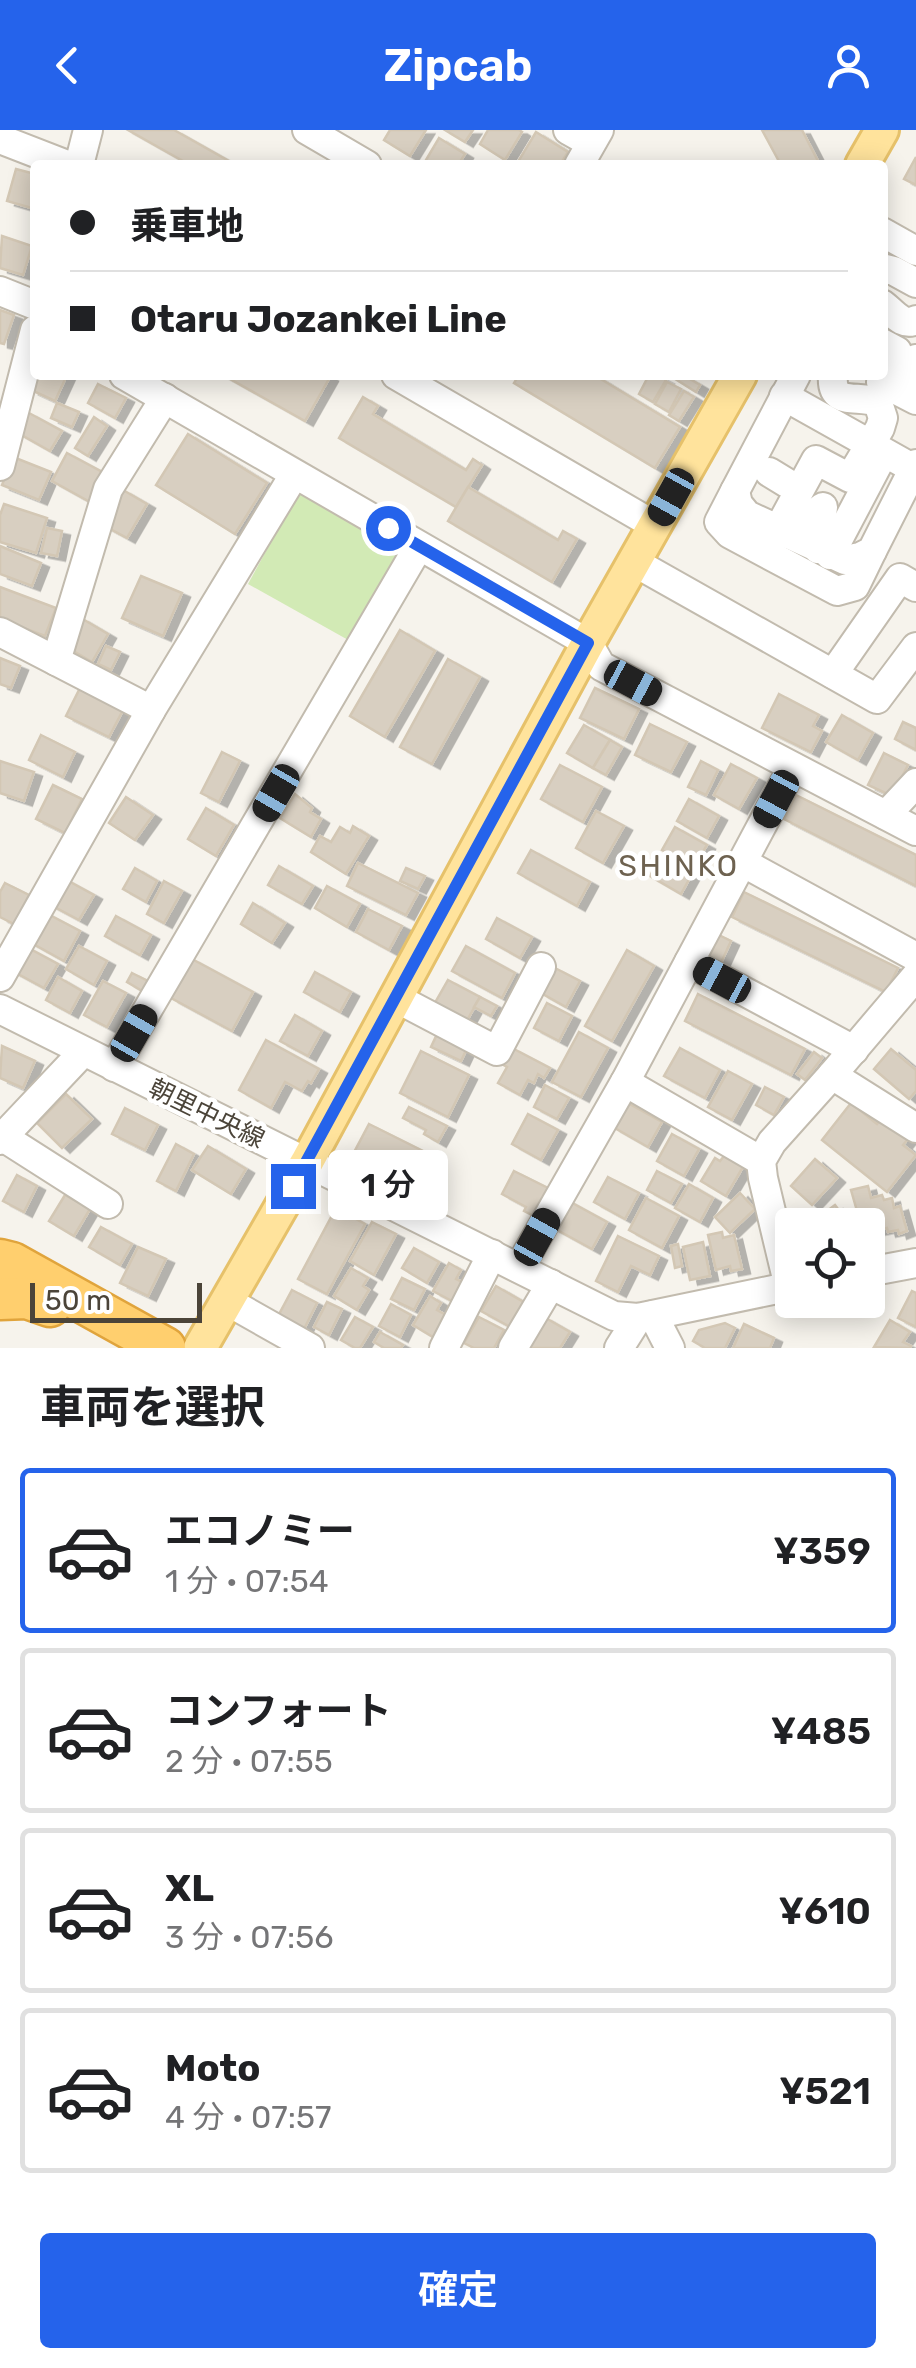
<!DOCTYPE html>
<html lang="ja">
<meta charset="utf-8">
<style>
body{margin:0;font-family:Rubik,"Noto Sans JP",sans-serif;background:#f6f6f6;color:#202124;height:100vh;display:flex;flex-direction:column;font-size:38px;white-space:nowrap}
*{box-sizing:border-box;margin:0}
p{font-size:32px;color:#757577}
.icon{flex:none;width:55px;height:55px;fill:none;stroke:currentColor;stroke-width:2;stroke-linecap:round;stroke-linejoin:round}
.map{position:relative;height:1218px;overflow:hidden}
.drawer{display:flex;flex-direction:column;background:#fff;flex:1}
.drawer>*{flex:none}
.hud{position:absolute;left:30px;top:30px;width:858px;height:220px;border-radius:10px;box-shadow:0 5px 25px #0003;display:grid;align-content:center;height:220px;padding:0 40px;background:#fff}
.tools{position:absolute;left:775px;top:1078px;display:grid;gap:20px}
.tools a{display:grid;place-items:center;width:110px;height:110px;border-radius:10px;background:#fff;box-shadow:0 5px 25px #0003;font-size:50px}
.scale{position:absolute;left:30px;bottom:25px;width:172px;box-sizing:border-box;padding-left:10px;border:5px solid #4b4439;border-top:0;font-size:28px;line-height:35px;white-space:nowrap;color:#4b4439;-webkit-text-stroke:8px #fff;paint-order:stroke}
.end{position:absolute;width:45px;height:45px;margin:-22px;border:12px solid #2563eb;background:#fff;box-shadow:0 0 0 5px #fff}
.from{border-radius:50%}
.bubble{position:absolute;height:70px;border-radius:10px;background:#fff;box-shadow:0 5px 25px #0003;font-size:32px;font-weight:600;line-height:70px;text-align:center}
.car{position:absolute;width:30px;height:60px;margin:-30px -15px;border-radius:12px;box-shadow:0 0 8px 2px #0007;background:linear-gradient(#222 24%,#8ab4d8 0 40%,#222 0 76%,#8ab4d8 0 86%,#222 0)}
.hud b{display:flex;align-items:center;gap:35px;height:95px;font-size:38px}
.hud b+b{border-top:2px solid #e0e0e0}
.hud i{width:25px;height:25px;background:#202124}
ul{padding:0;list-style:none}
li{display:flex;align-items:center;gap:30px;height:165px;margin:0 20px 15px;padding:0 20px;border:5px solid #e0e0e0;border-radius:10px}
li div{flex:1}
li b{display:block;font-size:38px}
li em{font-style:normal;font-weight:600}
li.on{border-color:#2563eb}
li>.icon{width:90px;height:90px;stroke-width:1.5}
h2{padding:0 40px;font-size:45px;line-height:120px}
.button{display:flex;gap:20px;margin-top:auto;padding:20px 40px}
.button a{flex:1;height:115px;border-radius:10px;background:#2563eb;color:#fff;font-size:40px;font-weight:600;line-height:115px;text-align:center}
header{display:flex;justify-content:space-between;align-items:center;height:130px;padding:0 40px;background:#2563eb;color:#fff;font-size:45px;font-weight:600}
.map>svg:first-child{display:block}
</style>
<header><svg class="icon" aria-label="back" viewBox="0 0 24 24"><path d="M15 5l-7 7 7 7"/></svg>Zipcab<svg class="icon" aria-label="person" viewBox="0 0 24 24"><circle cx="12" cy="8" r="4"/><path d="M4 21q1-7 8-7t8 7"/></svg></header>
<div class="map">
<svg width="916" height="1218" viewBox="0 0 916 1218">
<defs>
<filter id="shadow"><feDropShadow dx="8" dy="4.5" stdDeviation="0" flood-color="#0004"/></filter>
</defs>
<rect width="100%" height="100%" fill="#f6f3ec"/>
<polygon fill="#d2eab5" points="298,363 404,419 350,511 248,454"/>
<g fill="#d8cfc1" stroke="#d3c7b4" stroke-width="2.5" filter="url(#shadow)">
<polygon points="128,0 174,0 236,35 190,35"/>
<polygon points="390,0 426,0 410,26 384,10"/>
<polygon points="445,0 473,0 465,12"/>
<polygon points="488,0 519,0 522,2 505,30 480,14"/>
<polygon points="762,0 802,0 820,35 781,35"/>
<polygon points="536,2 568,22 560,35 516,35"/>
<polygon points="439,8 465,24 458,35 423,35"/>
<polygon points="916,27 916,55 904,49"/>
<polygon points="16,39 35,44 35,79 7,71"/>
<polygon points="2,106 32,116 23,145 0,138"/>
<polygon points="0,180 14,185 4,214 0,213"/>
<polygon points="38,245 67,245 55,271 31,260"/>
<polygon points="223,245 327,245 330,247 305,291"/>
<polygon points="519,245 594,245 680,297 655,338 514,253"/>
<polygon points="649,245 656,245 666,250 653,272 639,264"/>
<polygon points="669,245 683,245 700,255 696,262"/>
<polygon points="667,252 681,259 669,282 655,274"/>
<polygon points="98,254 126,268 115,288 88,273"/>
<polygon points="684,261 694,267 679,291 669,285"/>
<polygon points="363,267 378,276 373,284 466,340 473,329 482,335 456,377 339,308"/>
<polygon points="57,273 79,282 72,297 51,288"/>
<polygon points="29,283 62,301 50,321 18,303"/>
<polygon points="94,287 107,296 88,326 75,318"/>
<polygon points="188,304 267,353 235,404 156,355"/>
<polygon points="67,323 106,344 90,372 52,351"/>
<polygon points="13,327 51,342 39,370 2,355"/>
<polygon points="468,357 558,410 563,401 577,409 552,452 448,391"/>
<polygon points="123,360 147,374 127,408 103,395"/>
<polygon points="4,374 47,388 36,423 0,412 0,385"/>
<polygon points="47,398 62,401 57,426 41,423"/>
<polygon points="0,416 41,433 32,456 0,444"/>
<polygon points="141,446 182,463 163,506 122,488"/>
<polygon points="0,457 56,478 45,506 0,489"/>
<polygon points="81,488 108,504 92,532 65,516"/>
<polygon points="400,500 435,521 385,607 350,586"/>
<polygon points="106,516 120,522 111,540 98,534"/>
<polygon points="0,528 20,536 11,558 0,554"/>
<polygon points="448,529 480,547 432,634 400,617"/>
<polygon points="80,558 123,580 109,607 66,586"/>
<polygon points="595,558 639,579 624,609 580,588"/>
<polygon points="779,564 819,585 813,596 822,601 811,622 762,598"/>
<polygon points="842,585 873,603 858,630 826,612"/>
<polygon points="903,592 916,598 916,620 895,609"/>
<polygon points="650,594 687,612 671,642 635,625"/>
<polygon points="584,595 610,610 593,638 567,623"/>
<polygon points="41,605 75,622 63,647 29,630"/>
<polygon points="610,610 622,617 606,645 593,638"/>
<polygon points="222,622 240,631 219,672 201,663"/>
<polygon points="884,623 908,635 892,666 868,655"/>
<polygon points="0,631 34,642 24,671 0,663"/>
<polygon points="701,631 718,640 706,665 688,657"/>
<polygon points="731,634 757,648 739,679 714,665"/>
<polygon points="560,635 602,657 583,692 541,669"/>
<polygon points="53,655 82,669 65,703 36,689"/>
<polygon points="295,664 312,678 310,682 321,689 311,707 280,688"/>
<polygon points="796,665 916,725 916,756 784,689"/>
<polygon points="126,667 153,685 135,710 109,693"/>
<polygon points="689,669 719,686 707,708 677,691"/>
<polygon points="206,678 234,695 216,726 188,709"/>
<polygon points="596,681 624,696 603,733 576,718"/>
<polygon points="353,696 369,706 346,744 311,722 320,706 331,712 340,697 350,703"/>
<polygon points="675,697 707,715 694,737 662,720"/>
<polygon points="531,720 590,752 577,776 518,743"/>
<polygon points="661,727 692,744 681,764 650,746"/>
<polygon points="358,733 418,763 406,785 347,756"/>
<polygon points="279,736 313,756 302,774 268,755"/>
<polygon points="135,738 157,751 146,772 123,759"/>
<polygon points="406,738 425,746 418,759 400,751"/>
<polygon points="63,748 94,765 79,790 49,774"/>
<polygon points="164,751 182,761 164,793 147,784"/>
<polygon points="5,753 29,765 14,794 0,787 0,762"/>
<polygon points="327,756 360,774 347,797 315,778"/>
<polygon points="744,762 898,838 886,862 732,787"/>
<polygon points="253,773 285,793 272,813 241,794"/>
<polygon points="368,779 402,796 389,820 356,802"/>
<polygon points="44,782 80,801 64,831 28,811"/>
<polygon points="116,786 151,805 140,825 105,806"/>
<polygon points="497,788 532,807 520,828 486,809"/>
<polygon points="719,805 731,811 719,837 707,831"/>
<polygon points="21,814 58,834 44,858 7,838"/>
<polygon points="79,816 107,831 94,855 66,839"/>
<polygon points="466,816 515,843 502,868 452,841"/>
<polygon points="627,820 654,836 612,911 585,896"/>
<polygon points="192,829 253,862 232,901 171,868"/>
<polygon points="555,838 580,851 566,877 541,863"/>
<polygon points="315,842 351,862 340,882 304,862"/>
<polygon points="132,843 150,852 144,862 127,852"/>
<polygon points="58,847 82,861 70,883 46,870"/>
<polygon points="448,850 480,867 464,896 432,878"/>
<polygon points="103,851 126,863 107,897 84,885"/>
<polygon points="698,864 805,919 791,945 685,891"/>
<polygon points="480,867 497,876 491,886 474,877"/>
<polygon points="547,873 572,886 559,911 534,898"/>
<polygon points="295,885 322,901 308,926 280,911"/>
<polygon points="439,900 469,914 461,931 431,917"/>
<polygon points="579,902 608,918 581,967 552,952"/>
<polygon points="266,910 319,939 311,953 308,951 302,961 285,952 271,978 239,960"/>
<polygon points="2,916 35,931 23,958 0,948"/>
<polygon points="512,918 550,938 544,948 538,944 534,953 528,950 520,965 498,953 507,937 502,934"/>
<polygon points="680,918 720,940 705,968 664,946"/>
<polygon points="891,919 916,940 916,961 909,969 874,939"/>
<polygon points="421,921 469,945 448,987 400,963"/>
<polygon points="814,922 822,928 805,950 797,944"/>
<polygon points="728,941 752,954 732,990 708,977"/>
<polygon points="545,955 569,968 557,989 534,977"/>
<polygon points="765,957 784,967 774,985 756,975"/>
<polygon points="66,964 92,989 62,1018 37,993"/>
<polygon points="626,972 662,992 648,1017 613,997"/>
<polygon points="851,973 877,994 882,988 908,1009 903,1015 916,1025 887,1062 822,1010"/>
<polygon points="409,977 447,996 438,1012 424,1004 426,1000 403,988"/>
<polygon points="125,978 158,995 145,1020 112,1004"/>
<polygon points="528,984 558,1000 541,1030 512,1014"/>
<polygon points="369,994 429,1024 411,1058 351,1028"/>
<polygon points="672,1004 699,1019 684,1046 657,1031"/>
<polygon points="176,1014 194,1024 176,1061 157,1051"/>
<polygon points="208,1016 246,1039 231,1064 192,1040"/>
<polygon points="724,1026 743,1037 726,1066 701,1051 715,1028 720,1031"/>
<polygon points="815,1029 837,1048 812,1075 791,1056"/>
<polygon points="514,1041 548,1058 534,1086 524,1081 526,1077 502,1064"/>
<polygon points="657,1041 682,1054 671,1073 647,1060"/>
<polygon points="17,1045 37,1056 24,1082 3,1071"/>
<polygon points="608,1047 639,1063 625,1089 594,1072"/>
<polygon points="689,1054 713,1068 700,1092 675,1078"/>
<polygon points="868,1056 871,1068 882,1065 884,1070 892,1068 894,1078 900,1076 907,1101 899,1104 898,1100 888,1102 887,1098 868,1102 868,1095 861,1095 851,1060"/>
<polygon points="740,1063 755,1079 730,1103 715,1087"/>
<polygon points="65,1065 90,1079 74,1106 49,1091"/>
<polygon points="646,1068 679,1086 662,1118 629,1100"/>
<polygon points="565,1069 607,1092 592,1119 550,1096"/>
<polygon points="835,1075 850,1095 808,1095"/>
<polygon points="336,1078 365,1094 327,1164 298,1149"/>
<polygon points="372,1092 396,1104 374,1145 350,1131"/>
<polygon points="101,1097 132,1114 120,1135 89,1117"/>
<polygon points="722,1102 723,1108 734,1105 742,1139 731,1141 730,1136 716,1140 708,1105"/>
<polygon points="618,1106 659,1126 650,1145 631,1136 618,1162 596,1151"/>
<polygon points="703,1112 710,1146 690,1150 683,1117"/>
<polygon points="678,1114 682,1136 675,1138 671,1116"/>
<polygon points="138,1117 166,1129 148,1166 120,1153"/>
<polygon points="414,1118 439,1132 427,1153 402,1138"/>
<polygon points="449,1133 461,1140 456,1149 464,1153 454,1172 433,1161"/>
<polygon points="351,1138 368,1148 363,1156 369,1160 357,1180 334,1166"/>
<polygon points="402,1148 425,1159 414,1180 391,1169"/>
<polygon points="496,1156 527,1174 512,1198 481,1181"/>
<polygon points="292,1160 317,1173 303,1201 277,1188"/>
<polygon points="912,1161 916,1163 916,1197 898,1188"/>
<polygon points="430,1166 441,1173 437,1180 446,1185 433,1207 413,1195"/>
<polygon points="327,1172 342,1179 329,1205 314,1197"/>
<polygon points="391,1174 411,1185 400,1207 379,1196"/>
<polygon points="355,1187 373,1197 360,1218 355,1218 341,1210"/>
<polygon points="479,1187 504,1200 494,1218 474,1218 464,1213"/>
<polygon points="544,1187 570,1202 560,1218 527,1218"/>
<polygon points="890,1190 910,1202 903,1212 911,1216 910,1218 874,1217"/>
<polygon points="725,1193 735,1198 725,1218 705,1218 693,1211 699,1200"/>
<polygon points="744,1194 774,1208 770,1218 733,1218"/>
<polygon points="380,1202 403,1215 401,1218 384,1218 374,1212"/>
</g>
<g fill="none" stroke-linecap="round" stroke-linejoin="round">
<g stroke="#c2bbae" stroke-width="32">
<g id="minor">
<polyline points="307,0 367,35"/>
<polyline points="568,0 591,13"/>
<polyline points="0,9 67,35"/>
<polyline points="79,35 88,0"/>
<polyline points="579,35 599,0"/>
<polyline points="882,102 916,121"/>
<polyline points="882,138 894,141 916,153"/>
<polyline points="0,161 35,175"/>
<path d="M882 174C893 182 902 197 916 190"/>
<polyline points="882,213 897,221 881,252 916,270"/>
<polyline points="916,229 910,236 909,245 916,255"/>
<polyline points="124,245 588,513 601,536 916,701"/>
<polyline points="396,245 654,395"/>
<polyline points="796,245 735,361 738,374 747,385 845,430 860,427 872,421 916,334"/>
<polyline points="784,266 916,340"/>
<polyline points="0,336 35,200"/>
<polyline points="769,342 787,353"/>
<polyline points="735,361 719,392 730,404 837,461 855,456 872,421"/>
<path d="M778 400 816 330 850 348 880 298 883 288 878 273C860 263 830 279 833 245"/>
<polyline points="787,404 823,377 818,419"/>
<polyline points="830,425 879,332"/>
<polyline points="634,432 877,569 916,517"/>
<polyline points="0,502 151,580"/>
<polyline points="56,531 108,359 165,268"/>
<polyline points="833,544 900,448 916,457"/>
<polyline points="886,685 916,653"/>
<polyline points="742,732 916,827"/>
<polyline points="689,832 854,920"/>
<polyline points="0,847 151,580 294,345"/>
<polyline points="396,868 497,921 541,837"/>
<polyline points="0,879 614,1186 638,1188 792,1156"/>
<polyline points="114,937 419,416"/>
<polyline points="832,945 916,998"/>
<polyline points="625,952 761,1031"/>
<polyline points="3,1007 108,1074"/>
<polyline points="0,1010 83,922"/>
<polyline points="519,1138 625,952 793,637"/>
<polyline points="868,1142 916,1133"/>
<polyline points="789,1157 763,1048 761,1031 772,1012 832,945 916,846"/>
<polyline points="227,1171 310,1218"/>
<polyline points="653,1185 670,1218"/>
<polyline points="444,1218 492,1124"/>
<polyline points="513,1218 551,1154"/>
<polyline points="619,1218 638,1188"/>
</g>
</g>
<g stroke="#e6c16a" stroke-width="38">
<g id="major">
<polyline points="862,35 882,0"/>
<polyline points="200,1218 307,1032 588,513 740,245"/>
</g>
</g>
<g stroke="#e0a43c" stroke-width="45">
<g id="highway">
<polyline points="0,1130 12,1133 165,1218"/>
<polyline points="0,1169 27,1168 50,1176"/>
</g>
</g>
<use href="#minor" stroke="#fff" stroke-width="28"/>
<use href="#major" stroke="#ffe39c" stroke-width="32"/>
<use href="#highway" stroke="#ffcf6e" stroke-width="40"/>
</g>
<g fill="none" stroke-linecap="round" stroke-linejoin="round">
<polyline stroke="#2563eb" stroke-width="12" points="293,1056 588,513 388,398"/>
</g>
<g text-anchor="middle" stroke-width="9" stroke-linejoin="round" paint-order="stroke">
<g font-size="25" fill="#4b4439" stroke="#fff">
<text transform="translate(207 983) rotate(26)" y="9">朝里中央線</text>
</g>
<g font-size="30" letter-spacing="2.5" fill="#6e6250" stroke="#fff">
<text x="679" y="746">SHINKO</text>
</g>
</g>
</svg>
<div class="tools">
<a><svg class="icon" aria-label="locate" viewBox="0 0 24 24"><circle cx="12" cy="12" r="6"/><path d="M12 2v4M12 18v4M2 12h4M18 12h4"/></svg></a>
</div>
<div class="scale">50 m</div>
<i class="end from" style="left:388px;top:398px"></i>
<i class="end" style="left:293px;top:1056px"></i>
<div class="bubble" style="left:328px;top:1020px;width:120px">1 分</div>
<i class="car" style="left:671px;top:367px;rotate:209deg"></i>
<i class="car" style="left:633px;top:553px;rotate:118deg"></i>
<i class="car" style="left:276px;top:663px;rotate:210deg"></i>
<i class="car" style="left:776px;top:669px;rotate:208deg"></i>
<i class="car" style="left:722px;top:850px;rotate:298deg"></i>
<i class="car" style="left:134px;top:903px;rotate:30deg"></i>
<i class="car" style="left:537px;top:1107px;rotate:29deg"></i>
<div class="hud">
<b><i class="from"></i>乗車地</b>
<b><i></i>Otaru Jozankei Line</b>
</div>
</div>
<section class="drawer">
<h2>車両を選択</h2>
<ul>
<li class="on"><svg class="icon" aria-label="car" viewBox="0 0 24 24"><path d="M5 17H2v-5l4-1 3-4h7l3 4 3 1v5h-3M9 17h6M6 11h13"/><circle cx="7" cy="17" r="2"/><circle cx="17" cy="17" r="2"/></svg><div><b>エコノミー</b><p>1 分 · 07:54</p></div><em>¥359</em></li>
<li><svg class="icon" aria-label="car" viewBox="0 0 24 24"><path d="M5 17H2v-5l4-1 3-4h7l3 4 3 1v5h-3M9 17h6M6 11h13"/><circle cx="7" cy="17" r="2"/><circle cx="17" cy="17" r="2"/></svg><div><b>コンフォート</b><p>2 分 · 07:55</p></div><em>¥485</em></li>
<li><svg class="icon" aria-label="car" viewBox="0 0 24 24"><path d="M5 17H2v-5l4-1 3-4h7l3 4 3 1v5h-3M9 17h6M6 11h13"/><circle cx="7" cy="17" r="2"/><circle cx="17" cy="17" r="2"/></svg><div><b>XL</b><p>3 分 · 07:56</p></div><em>¥610</em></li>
<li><svg class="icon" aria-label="car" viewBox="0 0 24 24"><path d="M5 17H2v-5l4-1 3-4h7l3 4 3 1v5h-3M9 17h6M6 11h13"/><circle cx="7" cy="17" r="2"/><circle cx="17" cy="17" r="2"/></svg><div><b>Moto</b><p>4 分 · 07:57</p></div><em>¥521</em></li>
</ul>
<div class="button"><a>確定</a></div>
</section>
